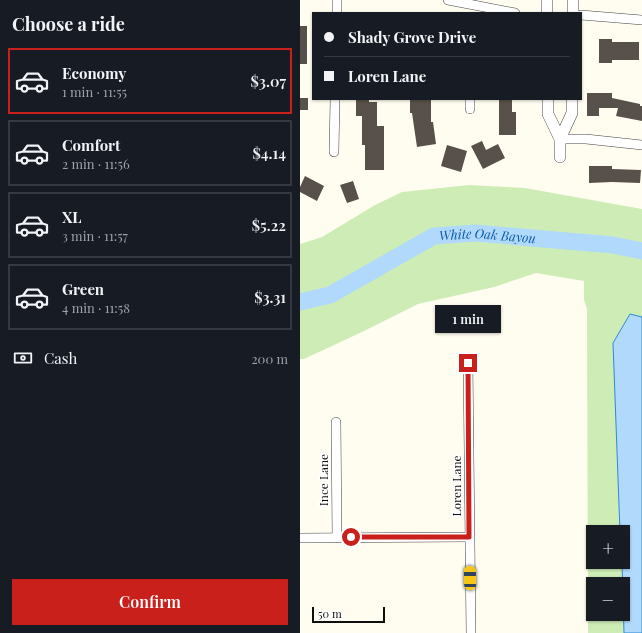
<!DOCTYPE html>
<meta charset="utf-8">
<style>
body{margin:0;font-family:"Playfair Display",serif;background:#242831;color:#f1f3f6;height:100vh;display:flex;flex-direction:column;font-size:15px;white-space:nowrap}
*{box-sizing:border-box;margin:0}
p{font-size:13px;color:#9ea1a6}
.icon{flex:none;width:22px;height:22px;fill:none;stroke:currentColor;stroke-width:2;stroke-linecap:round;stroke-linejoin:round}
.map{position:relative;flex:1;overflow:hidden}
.drawer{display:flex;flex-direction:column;background:#171b24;width:300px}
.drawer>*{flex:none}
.top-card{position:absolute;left:12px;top:12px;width:270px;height:88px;border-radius:0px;box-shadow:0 1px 3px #0004;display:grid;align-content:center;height:88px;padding:0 12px;background:#171b24}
.controls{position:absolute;left:286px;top:525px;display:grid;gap:8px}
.controls a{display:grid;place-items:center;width:44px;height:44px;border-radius:0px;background:#171b24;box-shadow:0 1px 3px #0004;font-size:20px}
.scale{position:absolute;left:12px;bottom:10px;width:73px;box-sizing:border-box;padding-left:4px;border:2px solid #0e0e0e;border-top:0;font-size:11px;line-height:14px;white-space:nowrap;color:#0e0e0e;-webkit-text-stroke:3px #fff;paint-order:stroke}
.end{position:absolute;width:18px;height:18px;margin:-9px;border:5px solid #c9201b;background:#fff;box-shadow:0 0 0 2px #fff}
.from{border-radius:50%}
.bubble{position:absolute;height:28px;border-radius:0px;background:#171b24;box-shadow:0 1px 3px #0004;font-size:13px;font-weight:600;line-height:28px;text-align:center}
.car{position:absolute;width:12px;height:24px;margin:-12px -6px;border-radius:5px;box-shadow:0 0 3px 1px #0007;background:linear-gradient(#f5c518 24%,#345 0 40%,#f5c518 0 76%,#345 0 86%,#f5c518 0)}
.top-card b{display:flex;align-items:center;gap:14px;height:38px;font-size:15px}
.top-card b+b{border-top:1px solid #363941}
.top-card i{width:10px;height:10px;background:#f1f3f6}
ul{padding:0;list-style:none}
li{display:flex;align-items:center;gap:12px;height:66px;margin:0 8px 6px;padding:0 4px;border:2px solid #363941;border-radius:0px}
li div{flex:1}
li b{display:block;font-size:15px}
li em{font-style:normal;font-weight:600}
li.active{border-color:#c9201b}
li>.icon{width:36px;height:36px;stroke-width:1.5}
h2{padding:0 12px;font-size:18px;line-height:48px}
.pay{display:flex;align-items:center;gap:10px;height:44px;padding:0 12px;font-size:15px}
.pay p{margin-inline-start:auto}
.cta{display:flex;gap:8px;margin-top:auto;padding:8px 12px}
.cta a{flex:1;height:46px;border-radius:0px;background:#c9201b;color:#fff;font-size:16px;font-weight:600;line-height:46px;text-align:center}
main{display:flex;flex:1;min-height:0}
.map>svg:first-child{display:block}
</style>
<main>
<section class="drawer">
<h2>Choose a ride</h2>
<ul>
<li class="active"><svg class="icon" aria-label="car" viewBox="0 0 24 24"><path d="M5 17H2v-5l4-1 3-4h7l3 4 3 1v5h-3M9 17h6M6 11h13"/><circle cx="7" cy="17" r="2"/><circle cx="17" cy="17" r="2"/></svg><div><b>Economy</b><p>1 min · 11:55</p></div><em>$3.07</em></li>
<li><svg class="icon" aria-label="car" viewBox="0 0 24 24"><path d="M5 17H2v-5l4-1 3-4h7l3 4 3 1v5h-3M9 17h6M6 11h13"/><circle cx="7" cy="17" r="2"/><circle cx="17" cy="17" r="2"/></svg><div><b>Comfort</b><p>2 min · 11:56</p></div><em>$4.14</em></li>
<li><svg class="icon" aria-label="car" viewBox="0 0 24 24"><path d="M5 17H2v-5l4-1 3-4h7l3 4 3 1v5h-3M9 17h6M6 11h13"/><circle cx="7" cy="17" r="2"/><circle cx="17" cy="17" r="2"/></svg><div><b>XL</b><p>3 min · 11:57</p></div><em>$5.22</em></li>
<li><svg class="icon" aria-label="car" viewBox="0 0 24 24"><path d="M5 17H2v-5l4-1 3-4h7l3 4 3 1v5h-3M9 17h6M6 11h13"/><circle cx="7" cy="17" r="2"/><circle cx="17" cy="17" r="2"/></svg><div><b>Green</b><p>4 min · 11:58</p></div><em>$3.31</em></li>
</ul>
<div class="pay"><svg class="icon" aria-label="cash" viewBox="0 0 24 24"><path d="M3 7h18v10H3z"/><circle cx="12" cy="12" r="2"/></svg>Cash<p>200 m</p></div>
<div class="cta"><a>Confirm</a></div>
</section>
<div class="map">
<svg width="342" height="633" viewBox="0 0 342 633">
<rect width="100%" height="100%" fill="#fffdef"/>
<path fill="#ceedb6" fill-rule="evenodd" d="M169 185 225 188 342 209V633H288L287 309 284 300V281L236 273 194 287 118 304 62 332 4 359H0V244L22 237 75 205 102 192ZM293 532H323V562H293ZM293 584H323V614H293Z"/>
<polygon fill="#b0d9fb" stroke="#3188d7" points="330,314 342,317 342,633 324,633 322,562 323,562 323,532 320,532 313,343"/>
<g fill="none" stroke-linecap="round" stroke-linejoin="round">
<path stroke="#b0d9fb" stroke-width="17" id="s1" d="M0 302 30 295 134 236 175 233 313 245 342 251"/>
</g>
<g fill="#58504a">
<rect x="0" y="26" width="7" height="38"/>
<polygon points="299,39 312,39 312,42 339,42 339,60 312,60 312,63 299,63"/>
<polygon points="287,93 312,93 312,98 340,104 340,106 342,106 342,121 316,116 318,108 299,108 299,116 287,116"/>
<rect x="0" y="98" width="8" height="12"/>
<polygon points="56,99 69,99 69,102 77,102 77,126 84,126 84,170 65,170 65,145 62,145 62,116 56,116"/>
<polygon points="110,99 131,99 131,122 133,122 136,144 117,147 112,113 110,113"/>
<polygon points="199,99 212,99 212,112 216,112 216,135 199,135"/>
<polygon points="182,141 186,150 198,144 205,158 183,169 171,146"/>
<polygon points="147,145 167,151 161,172 141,166"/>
<polygon points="289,166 312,166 312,169 341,170 340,183 312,182 289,183"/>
<polygon points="5,176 24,186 17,201 0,192 0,187"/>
<polygon points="53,181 59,199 47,203 40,185"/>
</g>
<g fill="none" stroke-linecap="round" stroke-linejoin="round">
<g stroke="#414141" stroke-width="10">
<g id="minor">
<polyline points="148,0 215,13"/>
<polyline points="37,13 37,0"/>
<polyline points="281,15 342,20"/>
<polyline points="170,109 170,99"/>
<polyline points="260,139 286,139 342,145"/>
<polyline points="34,152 35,99"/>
<polyline points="168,363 171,633"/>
<polyline points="36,422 37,537"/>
<polyline points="0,538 169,537"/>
</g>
</g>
<g stroke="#414141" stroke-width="12">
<g id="tertiary">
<polyline points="247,13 247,0"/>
<polyline points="273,13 273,0"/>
<polyline points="248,99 248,114 260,139 260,157"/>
<polyline points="260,139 272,113 272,99"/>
</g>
</g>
<use href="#minor" stroke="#fff" stroke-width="9"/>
<use href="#tertiary" stroke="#fff" stroke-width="11"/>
</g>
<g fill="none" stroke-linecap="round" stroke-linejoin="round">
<polyline stroke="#c9201b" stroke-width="5" points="51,537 169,537 168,363"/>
</g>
<g text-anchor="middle" stroke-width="4" stroke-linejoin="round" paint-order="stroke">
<g font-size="12" fill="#0e0e0e" stroke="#fff">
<text transform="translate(24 480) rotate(-90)" y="4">Ince Lane</text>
<text transform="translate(157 486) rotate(-90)" y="4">Loren Lane</text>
</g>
<g font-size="13" font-style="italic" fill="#0e5aaa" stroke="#fff">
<text dy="5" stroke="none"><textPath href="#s1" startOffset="204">White Oak Bayou</textPath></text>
</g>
</g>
</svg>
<div class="controls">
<a>+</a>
<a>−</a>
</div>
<div class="scale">50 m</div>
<i class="end from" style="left:51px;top:537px"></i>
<i class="end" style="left:168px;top:363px"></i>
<div class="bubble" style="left:135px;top:305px;width:66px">1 min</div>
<i class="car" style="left:170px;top:578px;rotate:359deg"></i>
<div class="top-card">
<b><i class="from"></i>Shady Grove Drive</b>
<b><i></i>Loren Lane</b>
</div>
</div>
</main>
